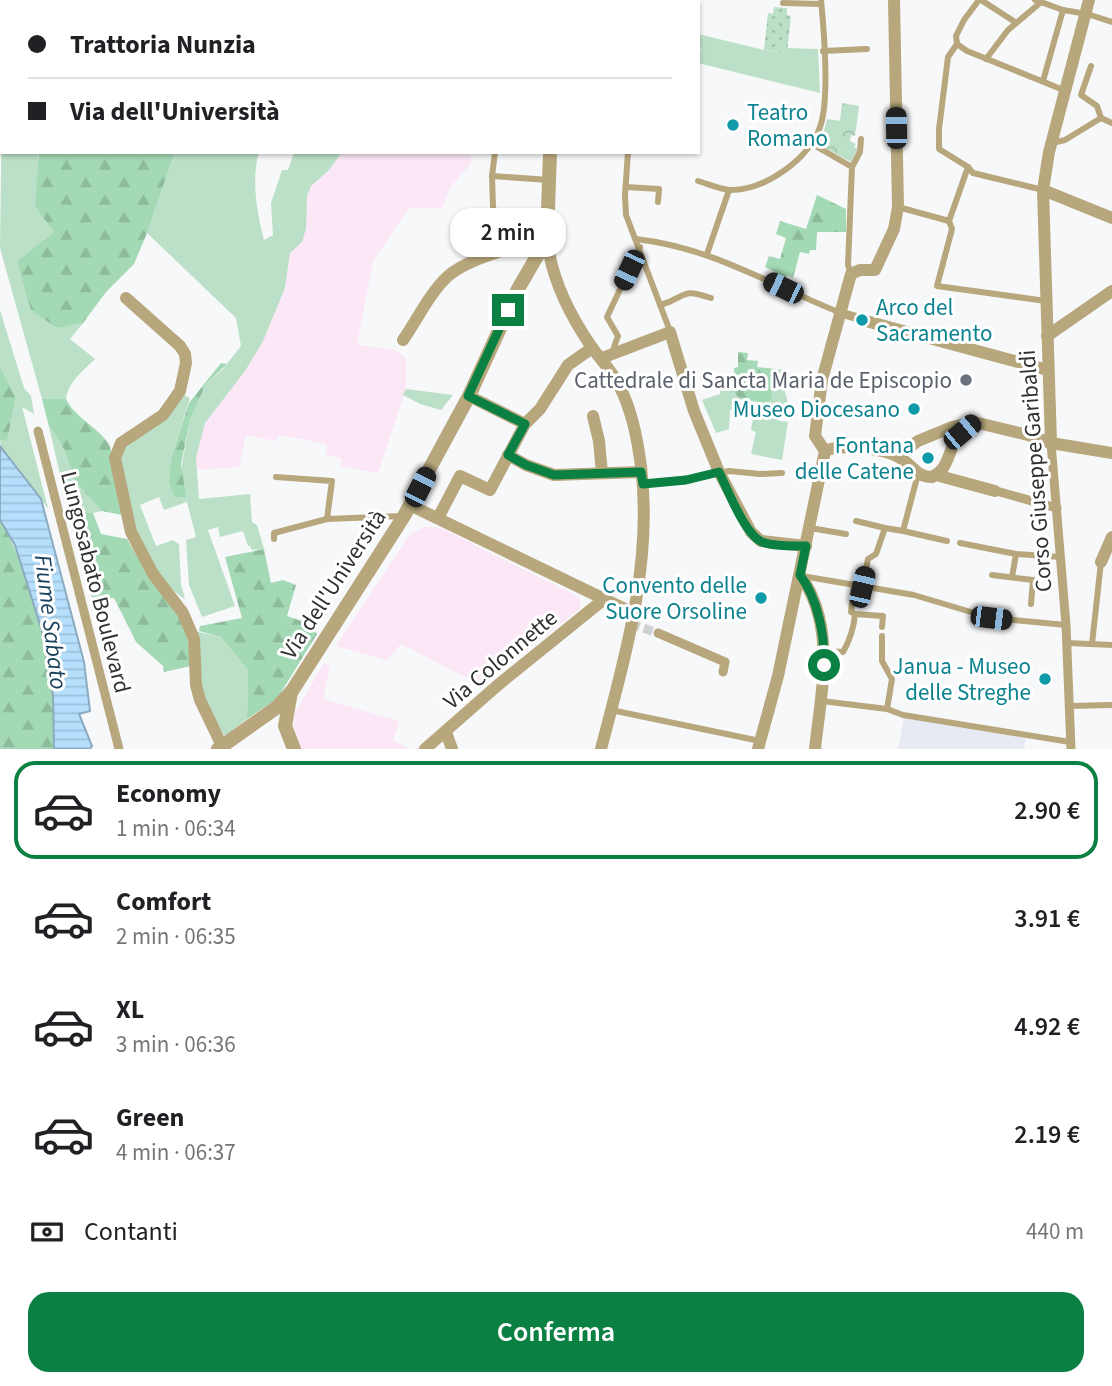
<!DOCTYPE html>
<html lang="it">
<meta charset="utf-8">
<style>
body{margin:0;font-family:"Source Sans 3",sans-serif;background:#f6f6f6;color:#202124;height:100vh;display:flex;flex-direction:column;font-size:26px;white-space:nowrap}
*{box-sizing:border-box;margin:0}
p{font-size:23px;color:#757577}
.icon{flex:none;width:38px;height:38px;fill:none;stroke:currentColor;stroke-width:2;stroke-linecap:round;stroke-linejoin:round}
.map{position:relative;height:749px;overflow:hidden}
.drawer{display:flex;flex-direction:column;background:#fff;flex:1}
.drawer>*{flex:none}
.hud{position:absolute;left:0px;top:0px;width:700px;height:154px;box-shadow:0 2px 5px #0004;display:grid;align-content:center;height:154px;padding:0 28px;background:#fff}
.end{position:absolute;width:32px;height:32px;margin:-16px;border:9px solid #0b8043;background:#fff;box-shadow:0 0 0 4px #fff}
.from{border-radius:50%}
.bubble{position:absolute;height:49px;border-radius:21px;background:#fff;box-shadow:0 2px 5px #0004;font-size:23px;font-weight:600;line-height:49px;text-align:center}
.car{position:absolute;width:21px;height:42px;margin:-21px -10px;border-radius:9px;box-shadow:0 0 5px 2px #0007;background:linear-gradient(#222 24%,#8ab4d8 0 40%,#222 0 76%,#8ab4d8 0 86%,#222 0)}
.hud b{display:flex;align-items:center;gap:24px;height:66px;font-size:26px}
.hud b+b{border-top:2px solid #e0e0e0}
.hud i{width:18px;height:18px;background:#202124}
ul{padding:12px 0 0;list-style:none}
li{display:flex;align-items:center;gap:21px;height:98px;margin:0 14px 10px;padding:0 14px;border:4px solid transparent;border-radius:21px}
li div{flex:1}
li b{display:block;font-size:26px}
li em{font-style:normal;font-weight:600}
li.selected{border-color:#0b8043}
li>.icon{width:63px;height:63px;stroke-width:1.5}
.pay{display:flex;align-items:center;gap:18px;height:77px;padding:0 28px;font-size:26px}
.pay p{margin-inline-start:auto}
.primary-button{display:flex;gap:14px;margin-top:auto;padding:14px 28px}
.primary-button a{flex:1;height:80px;border-radius:21px;background:#0b8043;color:#fff;font-size:28px;font-weight:600;line-height:80px;text-align:center}
.map>svg:first-child{display:block}
</style>
<div class="map">
<svg width="1112" height="749" viewBox="0 0 1112 749">
<defs>
<pattern id="forest-firs" width="22" height="20" patternUnits="userSpaceOnUse" patternTransform="scale(1.75)"><rect width="22" height="20" fill="#a3d9b4"/><path d="M5 1l3.5 6h-7zM16 11l3.5 6h-7z" fill="#8dbb9b"/></pattern>
<pattern id="park-crowns" width="20" height="18" patternUnits="userSpaceOnUse" patternTransform="scale(1.75)"><rect width="20" height="18" fill="#bbe0c7"/><path d="M2 6a3 3 0 1 1 6 0M12 15a3 3 0 1 1 6 0" fill="none" stroke="#a1c1ab"/></pattern>
<pattern id="garden-dots" width="8" height="8" patternUnits="userSpaceOnUse" patternTransform="scale(1.75)"><rect width="8" height="8" fill="#bbe0c7"/><path d="M2 2h.1M6 6h.1" fill="none" stroke="#a1c1ab" stroke-width="1.8" stroke-linecap="round"/></pattern>
<pattern id="water-rules" width="6" height="5" patternUnits="userSpaceOnUse" patternTransform="scale(1.75)"><rect width="6" height="5" fill="#b5dffd"/><path d="M0 2.5h6" fill="none" stroke="#9cc0d9"/></pattern>
</defs>
<rect width="100%" height="100%" fill="#f7f8fa"/>
<g fill="#fbe7f6">
<polygon points="342,152 471,152 471,164 450,187 442,208 409,208 373,261 357,345 395,350 406,358 406,389 378,473 341,466 341,458 326,455 327,444 279,435 276,441 246,435 239,467 197,470 196,458 205,423 223,399 285,288 290,253 302,242 306,229 307,196 311,186 329,170"/>
<polygon points="424,527 437,527 445,530 579,597 581,608 483,686 401,644 387,660 336,646 410,534"/>
<polygon points="324,663 330,667 323,699 399,721 393,740 410,749 301,749 293,725 295,713"/>
</g>
<polygon fill="#e8eaf3" points="904,718 1026,738 1024,749 898,749"/>
<g fill="#bbe0c7">
<polygon points="12,0 448,0 10,2"/>
<polygon points="698,34 764,50 786,53 787,48 818,49 820,93 698,63 701,49 698,48"/>
<path d="M2 101V152H39L38 157 54 232 17 261 56 328 83 323 70 339 95 359C84 370 68 382 66 399H42L0 248Z"/>
<path d="M175 152H259C251 180 257 213 264 240L273 235 271 203 282 170H288L294 152H342L329 170 311 186 307 196 306 229 302 242 290 253 285 288 263 341 245 371 205 423 196 458 199 499 250 494 252 522 257 525 264 549 252 550 250 546H248L243 531 220 537 218 527 208 530 235 606 202 617 189 585 186 540 196 537 187 502 164 510 159 497 140 505 156 546 173 540 179 544 181 584 185 599C147 575 134 533 125 492 122 477 118 464 120 449L184 395 190 398 171 458 169 483 176 497 190 420 206 384 222 370 241 346 236 318 147 233Z"/>
<path d="M0 310 24 388 31 396 34 414 22 407 48 508C36 494 0 458 0 440L7 441 16 397 0 367Z"/>
<polygon points="777,369 785,370 783,384 790,410 781,409 779,421 788,422 782,460 751,454 756,432 751,430 756,402 770,404"/>
<polygon points="720,386 728,386 740,399 735,410 730,410 729,429 716,433 702,400 720,394"/>
<polygon points="406,389 453,395 441,410 420,404 403,395"/>
<polygon points="48,423 64,449 76,483 102,511 93,513 73,511 103,600 93,602 73,530"/>
<path d="M194 631 221 637 248 670 247 719 225 736C197 700 199 675 194 631Z"/>
</g>
<g fill="url(#forest-firs)">
<polygon points="39,152 175,152 147,233 134,264 106,292 83,323 57,328 31,310 17,261 54,232 35,206"/>
<polygon points="817,195 846,209 846,232 817,232 816,250 810,250 809,254 800,252 793,278 787,275 782,286 773,279 776,272 765,267 769,256 780,259 786,238 776,234 780,221 806,229"/>
<polygon points="738,352 748,353 747,360 758,361 757,367 777,369 770,404 740,399 728,386 729,380 735,379 734,368 738,367"/>
<polygon points="221,363 227,364 206,384 190,420 181,464 186,497 175,497 169,483 171,458 189,403"/>
<polygon points="0,367 16,397 7,441 0,440"/>
<path d="M42 399H66C76 419 99 427 110 446L122 515 102 511 76 483 64 449 48 423Z"/>
<polygon points="72,510 93,513 101,534 127,539 146,571 178,616 187,634 191,666 164,672 163,666 136,642 114,598 103,600"/>
<path d="M0 520C29 569 47 638 53 695 55 713 54 731 54 749H0Z"/>
<polygon points="264,549 271,583 283,580 296,585 287,616 310,624 317,634 277,699 247,719 248,670 221,637 199,631 200,626 242,618 225,557"/>
</g>
<polygon fill="url(#park-crowns)" points="842,103 859,106 855,136 851,135 850,141 856,144 854,147 858,149 851,162 818,144 817,140 824,131 827,119 840,121"/>
<polygon fill="url(#garden-dots)" points="774,7 787,8 787,15 791,16 787,53 764,50 768,13 773,14"/>
<polygon fill="url(#water-rules)" stroke="#8dabc0" stroke-width="2" points="0,446 41,499 84,662 90,711 79,714 92,746 90,749 54,749 53,695 42,631 15,545 0,520"/>
<g fill="none" stroke-linecap="round" stroke-linejoin="round">
<polyline stroke="#cfd0d2" stroke-width="9" stroke-dasharray="9 4.5" stroke-linecap="butt" points="631,624 658,633"/>
<g stroke="#b8a77c" stroke-width="6">
<polyline points="979,0 964,20 956,36 957,44 948,57 939,129 939,149 968,167 973,173 1043,190"/>
<polyline points="981,0 1015,22"/>
<polyline points="1035,0 1063,10 1087,14 1112,22"/>
<polyline points="783,3 821,4"/>
<polyline points="957,44 967,51 1066,91"/>
<polyline points="823,51 867,49"/>
<polyline points="986,59 1008,30 1040,3"/>
<polyline points="1043,81 1063,10"/>
<polyline points="1101,118 1112,123"/>
<polyline points="1052,143 1065,140 1101,118 1097,106 1081,95 1091,66"/>
<polyline points="812,144 852,167 848,265 851,273"/>
<polyline points="495,152 492,176 549,180"/>
<polyline points="628,152 625,195 626,215 670,331"/>
<polyline points="852,167 860,152 861,139"/>
<polyline points="492,176 493,207 509,249"/>
<path d="M698 181C708 184 719 189 729 190 765 191 811 158 821 124 829 96 824 31 821 0"/>
<polyline points="626,187 659,189 658,202"/>
<polyline points="898,207 949,221"/>
<polyline points="949,221 952,229 937,286 1046,301"/>
<polyline points="949,221 968,167"/>
<path d="M636 239C714 248 770 285 841 313"/>
<polyline points="707,254 729,190"/>
<path d="M660 305C688 297 679 287 711 298"/>
<polyline points="616,353 614,347 618,336 607,317 640,247"/>
<polyline points="276,477 332,481 327,519"/>
<polyline points="643,484 686,479 729,471 760,474 782,473"/>
<polyline points="856,521 885,528"/>
<polyline points="810,528 846,534"/>
<polyline points="903,531 947,541"/>
<polyline points="274,539 274,533 327,519 402,516"/>
<polyline points="960,543 1016,554 1061,557"/>
<polyline points="992,575 1033,580 1031,604"/>
<polyline points="802,576 914,595 991,618 1066,625"/>
<polyline points="1012,577 1016,554"/>
<polyline points="862,587 868,559 876,554 885,528 903,531 918,474"/>
<polyline points="855,614 883,616 882,627"/>
<polyline points="882,636 882,661 892,679 887,709"/>
<polyline points="1067,643 1112,645"/>
<polyline points="1092,644 1101,562"/>
<path d="M825 651 843 652C850 640 854 627 855 614L851 612 854 586"/>
<polyline points="822,701 887,709 903,715 1070,742"/>
<polyline points="1070,706 1112,705"/>
<polyline points="611,710 760,741"/>
</g>
<g stroke="#b8a77c" stroke-width="9">
<polyline points="841,313 858,318"/>
<polyline points="38,431 119,749"/>
<polyline points="1051,443 1066,625 1071,749"/>
<polyline points="1000,492 1057,508"/>
<polyline points="658,633 725,662 723,672"/>
</g>
<g stroke="#b8a77c" stroke-width="12">
<polyline points="667,2 667,0"/>
<polyline points="1043,190 1112,218"/>
<path d="M547 239C551 277 569 314 591 346 600 359 611 370 619 385 632 411 637 437 641 466 653 563 625 657 601 749"/>
<polyline points="126,298 180,346 185,354 186,363 180,391 163,415 121,443 115,458 131,532 153,574 183,613 194,639 196,685 200,700 222,746"/>
<polyline points="866,321 1048,370"/>
<polyline points="1047,336 1112,291"/>
<path d="M403 340C417 320 429 294 447 277 465 260 519 243 543 244"/>
<polyline points="602,358 670,332 694,411 719,472 751,532 761,541 806,546"/>
<polyline points="593,416 599,441 602,473"/>
<polyline points="525,424 540,409 568,365 592,348"/>
<polyline points="1051,443 1043,190 1049,152 1089,0"/>
<polyline points="825,451 815,436 822,380 851,274 860,270 875,270 894,229 898,207 894,0"/>
<path d="M825 451C840 443 886 449 900 458 913 465 916 477 932 477 947 470 947 457 954 444 959 435 966 429 974 422"/>
<polyline points="893,454 903,452 918,441 952,427 974,422 1028,435 1051,443 1112,453"/>
<polyline points="508,455 526,465 554,475 641,472"/>
<polyline points="936,475 995,491"/>
<polyline points="410,505 633,613"/>
<polyline points="438,518 460,476 490,490 525,424 469,396"/>
<polyline points="1101,562 1112,537"/>
<path d="M800 575C837 626 821 692 815 749"/>
<polyline points="446,732 452,749"/>
<polyline points="425,749 498,685 603,600"/>
<polyline points="758,749 778,676 825,451"/>
</g>
<g stroke="#b8a77c" stroke-width="14">
<polyline points="571,2 571,0"/>
<polyline points="291,692 285,726 294,749"/>
<polyline points="218,749 276,708 292,691 404,516 469,396 518,289 547,239 550,152"/>
</g>
</g>
<g fill="none" stroke-linecap="round" stroke-linejoin="round">
<path stroke="#0b8043" stroke-width="9" d="M508 310 468 396 525 424 508 455 526 465 554 475 641 472 643 484 686 480 719 472C727 488 745 535 762 542 775 547 793 546 806 546L800 575C818 599 825 636 824 665"/>
</g>
<g fill="#0f9aa8" stroke="#fff" stroke-width="2.5">
<circle cx="733" cy="125" r="7"/>
<circle cx="862" cy="320" r="7"/>
<circle cx="914" cy="409" r="7"/>
<circle cx="928" cy="458" r="7"/>
<circle cx="761" cy="598" r="7"/>
<circle cx="1045" cy="679" r="7"/>
</g>
<circle fill="#6b7280" stroke="#fff" stroke-width="2.5" cx="966" cy="380" r="7"/>
<g text-anchor="middle" stroke-width="6" stroke-linejoin="round" paint-order="stroke">
<g font-size="23" fill="#0d838f" stroke="#fff" text-anchor="end">
<text x="747" y="120" text-anchor="start">Teatro<tspan x="747" dy="26">Romano</tspan></text>
<text x="876" y="315" text-anchor="start">Arco del<tspan x="876" dy="26">Sacramento</tspan></text>
<text x="900" y="417">Museo Diocesano</text>
<text x="914" y="453">Fontana<tspan x="914" dy="26">delle Catene</tspan></text>
<text x="747" y="593">Convento delle<tspan x="747" dy="26">Suore Orsoline</tspan></text>
<text x="1031" y="674">Janua - Museo<tspan x="1031" dy="26">delle Streghe</tspan></text>
</g>
<g font-size="23" fill="#5b616d" stroke="#fff" text-anchor="end">
<text x="952" y="388">Cattedrale di Sancta Maria de Episcopio</text>
</g>
<g font-size="23" fill="#313132" stroke="#fff">
<text transform="translate(1035 471) rotate(-94)" y="8">Corso Giuseppe Garibaldi</text>
<text transform="translate(96 582) rotate(76)" y="8">Lungosabato Boulevard</text>
<text transform="translate(333 584) rotate(-57)" y="8">Via dell'Università</text>
<text transform="translate(500 659) rotate(-40)" y="8">Via Colonnette</text>
</g>
<g font-size="24" font-style="italic" fill="#18415b" stroke="#fff">
<text transform="translate(51 622) rotate(83)" y="8">Fiume Sabato</text>
</g>
</g>
</svg>
<i class="end from" style="left:824px;top:665px"></i>
<i class="end" style="left:508px;top:310px"></i>
<div class="bubble" style="left:450px;top:208px;width:116px">2 min</div>
<i class="car" style="left:896px;top:128px;rotate:359deg"></i>
<i class="car" style="left:629px;top:270px;rotate:205deg"></i>
<i class="car" style="left:783px;top:288px;rotate:296deg"></i>
<i class="car" style="left:962px;top:432px;rotate:50deg"></i>
<i class="car" style="left:420px;top:487px;rotate:27deg"></i>
<i class="car" style="left:862px;top:587px;rotate:13deg"></i>
<i class="car" style="left:991px;top:618px;rotate:97deg"></i>
<div class="hud">
<b><i class="from"></i>Trattoria Nunzia</b>
<b><i></i>Via dell'Università</b>
</div>
</div>
<section class="drawer">
<ul>
<li class="selected"><svg class="icon" aria-label="car" viewBox="0 0 24 24"><path d="M5 17H2v-5l4-1 3-4h7l3 4 3 1v5h-3M9 17h6M6 11h13"/><circle cx="7" cy="17" r="2"/><circle cx="17" cy="17" r="2"/></svg><div><b>Economy</b><p>1 min · 06:34</p></div><em>2.90 €</em></li>
<li><svg class="icon" aria-label="car" viewBox="0 0 24 24"><path d="M5 17H2v-5l4-1 3-4h7l3 4 3 1v5h-3M9 17h6M6 11h13"/><circle cx="7" cy="17" r="2"/><circle cx="17" cy="17" r="2"/></svg><div><b>Comfort</b><p>2 min · 06:35</p></div><em>3.91 €</em></li>
<li><svg class="icon" aria-label="car" viewBox="0 0 24 24"><path d="M5 17H2v-5l4-1 3-4h7l3 4 3 1v5h-3M9 17h6M6 11h13"/><circle cx="7" cy="17" r="2"/><circle cx="17" cy="17" r="2"/></svg><div><b>XL</b><p>3 min · 06:36</p></div><em>4.92 €</em></li>
<li><svg class="icon" aria-label="car" viewBox="0 0 24 24"><path d="M5 17H2v-5l4-1 3-4h7l3 4 3 1v5h-3M9 17h6M6 11h13"/><circle cx="7" cy="17" r="2"/><circle cx="17" cy="17" r="2"/></svg><div><b>Green</b><p>4 min · 06:37</p></div><em>2.19 €</em></li>
</ul>
<div class="pay"><svg class="icon" aria-label="cash" viewBox="0 0 24 24"><path d="M3 7h18v10H3z"/><circle cx="12" cy="12" r="2"/></svg>Contanti<p>440 m</p></div>
<div class="primary-button"><a>Conferma</a></div>
</section>
